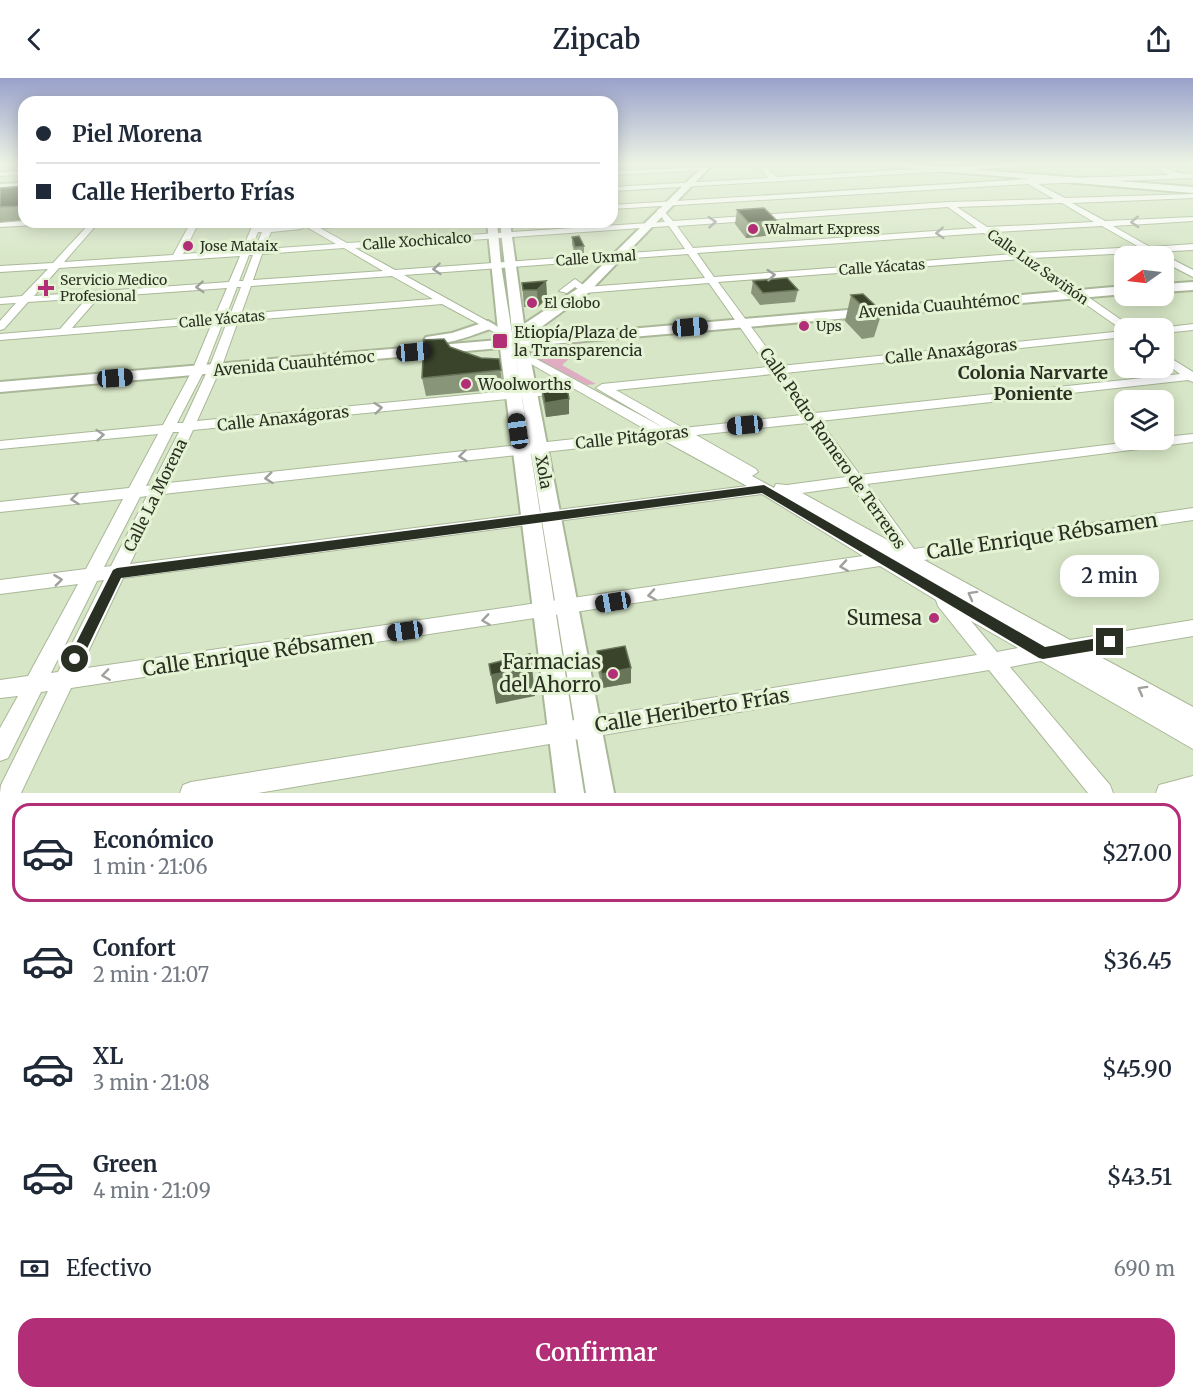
<!DOCTYPE html>
<html lang="es">
<meta charset="utf-8">
<style>
body{margin:0;font-family:Merriweather,serif;background:#f2f2f3;color:#1f2937;height:100vh;display:flex;flex-direction:column;font-size:22px;white-space:nowrap}
*{box-sizing:border-box;margin:0}
p{font-size:20px;color:#747a83}
.icon{flex:none;width:33px;height:33px;fill:none;stroke:currentColor;stroke-width:2;stroke-linecap:round;stroke-linejoin:round}
.map{position:relative;height:715px;overflow:hidden}
.details{display:flex;flex-direction:column;background:#fff;flex:1}
.details>*{flex:none}
.guide{position:absolute;left:18px;top:18px;width:600px;height:132px;border-radius:18px;box-shadow:0 3px 15px #0003;display:grid;align-content:center;height:132px;padding:0 18px;background:#fff}
.needle{width:39px;rotate:256deg}
.buttons{position:absolute;left:1114px;top:168px;display:grid;gap:12px}
.buttons a{display:grid;place-items:center;width:60px;height:60px;border-radius:12px;background:#fff;box-shadow:0 3px 15px #0003;font-size:30px}
.end{position:absolute;width:27px;height:27px;margin:-14px;border:8px solid #2a2f23;background:#fff;box-shadow:0 0 0 3px #fff}
.from{border-radius:50%}
.bubble{position:absolute;height:42px;border-radius:18px;background:#fff;box-shadow:0 3px 15px #0003;font-size:20px;font-weight:600;line-height:42px;text-align:center}
.car{position:absolute;width:18px;height:36px;margin:-18px -9px;border-radius:8px;box-shadow:0 0 4px 2px #0007;background:linear-gradient(#222 24%,#8ab4d8 0 40%,#222 0 76%,#8ab4d8 0 86%,#222 0)}
.guide b{display:flex;align-items:center;gap:21px;height:57px;font-size:22px}
.guide b+b{border-top:2px solid #e0e1e3}
.guide i{width:15px;height:15px;background:#1f2937}
ul{padding:10px 0 0;list-style:none}
li{display:flex;align-items:center;gap:18px;height:99px;margin:0 12px 9px;padding:0 6px;border:3px solid transparent;border-radius:18px}
li div{flex:1}
li b{display:block;font-size:22px}
li em{font-style:normal;font-weight:600}
li.on{border-color:#b22f77}
li>.icon{width:54px;height:54px;stroke-width:1.5}
.pay{display:flex;align-items:center;gap:15px;height:66px;padding:0 18px;font-size:22px}
.pay p{margin-inline-start:auto}
.button{display:flex;gap:12px;margin-top:auto;padding:12px 18px}
.button a{flex:1;height:69px;border-radius:18px;background:#b22f77;color:#fff;font-size:24px;font-weight:600;line-height:69px;text-align:center}
header{display:flex;justify-content:space-between;align-items:center;height:78px;padding:0 18px;background:#fff;font-size:27px;font-weight:600}
.map>svg:first-child{display:block}
</style>
<header><svg class="icon" aria-label="back" viewBox="0 0 24 24"><path d="M15 5l-7 7 7 7"/></svg>Zipcab<svg class="icon" aria-label="share" viewBox="0 0 24 24"><path d="M12 15V3M7 8l5-5 5 5M5 13v7h14v-7"/></svg></header>
<div class="map">
<svg width="1193" height="715" viewBox="0 0 1193 715">
<rect width="100%" height="100%" fill="#d7e6c6"/>
<polygon fill="#dfacc2" points="581,265 578,273 562,287 596,306 587,307 530,277 529,269"/>
<g fill="none" stroke-linecap="round" stroke-linejoin="round">
<g stroke="#aab899" stroke-width="2">
<g id="minor">
<polygon points="755,86 762,86 777,99 1001,86 1088,86 1085,88 1001,90 612,113 612,109 769,100"/>
<path d="M1148 86C1165 86 1174 97 1193 96V100L1038 106 1065 120 1193 116V120L1072 125 1105 143 1193 139V143L1113 148 1150 169 1193 166V172L1032 180 1130 248 1131 250H1125V259L785 295 815 335 1180 296 1164 284V276L1193 294V304L1188 302 820 343 860 397 1147 362H1164V359L1193 356V364L867 406 914 471 1193 430V442L924 482 1070 562 1193 542V558L1093 575 1193 629V671L1041 583 1010 589 1110 707 1113 715H1088L989 592 258 715H180L183 707 191 704 977 577 938 528 936 522 880 488 71 610 21 715H0L1 707 48 613 41 614 8 680 0 683V650L18 618 0 620V602L28 598 78 506 0 516V502L86 491 123 421 0 434V424L129 410 158 356 0 371V363L163 347 192 293 212 245 0 262V256L60 251 87 220 28 224 4 251 0 252V243L16 225 0 226V220L22 218 48 191 0 194V188L53 185 91 144H99L64 184 173 177 191 144H199L183 176 242 172 254 144H262L260 150 264 149 266 144H274L272 149 302 147 299 144H380L376 146 320 150 347 165 665 144 657 132 661 130 673 143 948 124 1054 121 1028 106 612 131V127L1028 101 1169 97ZM1062 125 1094 144 987 149 957 129ZM948 129 977 150 693 170 677 148ZM305 148 336 166 264 171 271 154 301 151ZM669 148 685 171 395 192 355 170ZM1102 148 1139 169 1024 175 994 154ZM258 154H262L255 171H251ZM984 155 1014 176 714 199 697 175ZM344 170 383 193 253 202 262 176ZM688 176 705 200 586 209 575 201 559 213 567 215 575 209 584 215 709 205 768 289 602 306 596 310 666 351 516 270 512 271V275L648 353 168 405 193 352 559 316 565 312 559 308 197 343 223 285 238 243 442 226 505 260 509 259V255L404 197ZM249 177H253L243 203H239ZM240 178 229 204 34 218 59 190ZM1021 181 1124 253 780 288 718 204ZM392 198 433 221 241 236 251 208ZM237 209H241L230 237 226 238ZM227 210 215 238 72 250 99 219ZM223 244H227L211 285 183 345H177L204 293ZM773 296 802 337 683 350 616 312ZM807 345 846 399 787 407 776 406 774 410 752 398 758 394 756 391 696 357ZM173 354H179L152 407 146 408ZM661 361 747 408 130 486 163 416ZM852 408 891 464 802 415ZM762 416 863 478 80 591 123 500ZM147 418 111 488 104 489 140 419ZM104 502 58 594 51 595 97 503ZM971 543 1018 570 997 574Z"/>
<polygon points="707,89 705,92 612,97 612,93"/>
<polygon points="24,93 24,97 0,98 0,94"/>
<polygon points="24,143 24,144 57,144 53,146 0,149 0,145"/>
<polygon points="1164,177 1193,192 1193,199 1164,184 1164,178 1161,178"/>
<polygon points="1193,246 1193,252 1164,255 1164,250 1160,250"/>
<polygon points="1193,698 1193,715 1156,715 1159,707"/>
</g>
</g>
<g stroke="#aab899" stroke-width="4">
<g id="major">
<polygon points="705,86 713,86 588,215 526,260 1125,208 1125,216 528,268 614,715 586,715 514,269 584,715 556,715 500,270 0,314 0,304 499,262 487,144 497,144 501,187 513,261 500,144 510,144 524,246 580,209"/>
<polygon points="877,86 908,86 1193,109 1193,115 881,88"/>
<polygon points="24,105 24,111 0,112 0,106"/>
<polygon points="1193,204 1193,212 1164,214 1164,206"/>
<path d="M488 243 495 247 493 250C478 255 436 273 424 262L426 259 452 255Z"/>
</g>
</g>
<use href="#minor" fill="#fff" fill-rule="evenodd"/>
<use href="#major" fill="#fff" fill-rule="evenodd"/>
</g>
<g fill="#889578">
<polygon points="24,108 24,142 0,144 0,110"/>
<polygon points="737,132 776,142 773,157 746,160 735,146"/>
<polygon points="572,159 584,168 584,176 575,177 572,166"/>
<polygon points="546,203 547,220 538,229 524,229 522,205"/>
<polygon points="753,203 798,212 795,224 760,227 751,215"/>
<polygon points="851,217 882,234 874,259 862,261 845,243"/>
<polygon points="450,269 481,280 499,281 503,311 426,318 422,300"/>
<polygon points="541,305 569,336 546,339 542,319"/>
<polygon points="597,573 631,590 631,605 602,610 597,588"/>
</g>
<g fill="#687559">
<polygon points="776,142 773,157 746,160 749,145"/>
<polygon points="546,203 547,220 538,229 537,212"/>
<polygon points="569,321 569,336 546,339 545,325"/>
<polygon points="532,589 535,618 496,626 491,597"/>
<polygon points="631,590 631,605 602,610 602,596"/>
</g>
<g fill="#39442a" stroke="#687559" stroke-width="1.5">
<polygon points="24,108 24,128 0,129 0,110"/>
<polygon points="764,130 776,142 749,145 737,132"/>
<polygon points="579,158 584,168 575,169 572,159"/>
<polygon points="787,200 798,212 763,215 753,203"/>
<polygon points="546,203 537,212 523,212 522,205"/>
<polygon points="863,216 882,234 870,235 851,217"/>
<polygon points="444,261 450,269 481,280 499,281 501,292 422,300 424,262"/>
<polygon points="566,303 569,321 545,325 541,305"/>
<polygon points="625,568 631,590 602,596 597,573"/>
<polygon points="530,576 532,589 491,597 489,586"/>
</g>
<defs><path id="oneway-chevron" d="M-2-3.5L2.5 0L-2 3.5" fill="none" stroke-width="1.6" stroke-linecap="round" stroke-linejoin="round" transform="scale(1.5)"/></defs>
<g stroke="#9fa19c">
<use href="#oneway-chevron" transform="translate(712 144) rotate(-4)"/>
<use href="#oneway-chevron" transform="translate(1135 144) rotate(177)"/>
<use href="#oneway-chevron" transform="translate(940 155) rotate(176)"/>
<use href="#oneway-chevron" transform="translate(437 191) rotate(176)"/>
<use href="#oneway-chevron" transform="translate(771 197) rotate(-4)"/>
<use href="#oneway-chevron" transform="translate(200 209) rotate(176)"/>
<use href="#oneway-chevron" transform="translate(378 330) rotate(-6)"/>
<use href="#oneway-chevron" transform="translate(100 357) rotate(-5)"/>
<use href="#oneway-chevron" transform="translate(463 378) rotate(174)"/>
<use href="#oneway-chevron" transform="translate(269 400) rotate(174)"/>
<use href="#oneway-chevron" transform="translate(75 421) rotate(174)"/>
<use href="#oneway-chevron" transform="translate(844 488) rotate(171)"/>
<use href="#oneway-chevron" transform="translate(58 502) rotate(-7)"/>
<use href="#oneway-chevron" transform="translate(652 517) rotate(171)"/>
<use href="#oneway-chevron" transform="translate(972 517) rotate(-151)"/>
<use href="#oneway-chevron" transform="translate(486 542) rotate(172)"/>
<use href="#oneway-chevron" transform="translate(106 597) rotate(172)"/>
<use href="#oneway-chevron" transform="translate(1142 612) rotate(-151)"/>
</g>
<linearGradient id="sky" x2="0" y2="1"><stop stop-color="#99a1cb"/><stop offset="0.46" stop-color="#edf4e5"/><stop offset="1" stop-color="#edf4e5" stop-opacity="0"/></linearGradient>
<rect width="1193" height="186" fill="url(#sky)"/>
<polygon fill="#2a2f23" points="764,407 1045,569 1110,558 1117,564 1110,570 1043,581 1039,580 762,415 121,500 80,585 75,587 68,581 113,492 117,490"/>
<g fill="#b22f77" stroke="#e4f3d3" stroke-width="2">
<circle cx="753" cy="151" r="6"/>
<circle cx="188" cy="168" r="6"/>
<path d="M43 201h6v6h6v6h-6v6h-6v-6h-6v-6h6z"/>
<circle cx="532" cy="225" r="6"/>
<circle cx="804" cy="248" r="6"/>
<rect x="492" y="255" width="16" height="16" rx="3"/>
<circle cx="466" cy="306" r="6"/>
<circle cx="934" cy="540" r="6"/>
<circle cx="613" cy="596" r="6"/>
</g>
<g text-anchor="middle" stroke-width="6" stroke-linejoin="round" paint-order="stroke">
<g font-size="14" fill="#2a2f23" stroke="#e4f3d3" text-anchor="start">
<text x="765" y="156">Walmart Express</text>
<text x="200" y="173">Jose Mataix</text>
<text x="60" y="207">Servicio Medico<tspan x="60" dy="16">Profesional</tspan></text>
<text x="544" y="230">El Globo</text>
<text x="816" y="253">Ups</text>
</g>
<g font-size="14" fill="#2a2f23" stroke="#e4f3d3">
<text transform="translate(417 163) rotate(-4)" y="5">Calle Xochicalco</text>
<text transform="translate(596 180) rotate(-4)" y="5">Calle Uxmal</text>
<text transform="translate(882 189) rotate(-4)" y="5">Calle Yácatas</text>
<text transform="translate(1038 189) rotate(35)" y="5">Calle Luz Saviñón</text>
<text transform="translate(222 241) rotate(-5)" y="5">Calle Yácatas</text>
</g>
<g font-size="16" fill="#2a2f23" stroke="#e4f3d3">
<text transform="translate(939 227) rotate(-5)" y="6">Avenida Cuauhtémoc</text>
<text transform="translate(951 273) rotate(-6)" y="6">Calle Anaxágoras</text>
<text transform="translate(294 285) rotate(-5)" y="6">Avenida Cuauhtémoc</text>
<text transform="translate(283 340) rotate(-6)" y="6">Calle Anaxágoras</text>
<text transform="translate(632 359) rotate(-6)" y="6">Calle Pitágoras</text>
<text transform="translate(833 370) rotate(55)" y="6">Calle Pedro Romero de Terreros</text>
<text transform="translate(544 394) rotate(80)" y="6">Xola</text>
<text transform="translate(155 417) rotate(-64)" y="6">Calle La Morena</text>
</g>
<g font-size="16" fill="#2a2f23" stroke="#e4f3d3" text-anchor="start">
<text x="514" y="260">Etiopía/Plaza de<tspan x="514" dy="18">la Transparencia</tspan></text>
<text x="478" y="312">Woolworths</text>
</g>
<g font-size="18" font-weight="bold" fill="#2a2f23" stroke="#e4f3d3">
<text x="1033" y="301">Colonia Narvarte<tspan x="1033" dy="21">Poniente</tspan></text>
</g>
<g font-size="20" fill="#2a2f23" stroke="#e4f3d3">
<text transform="translate(1042 458) rotate(-8)" y="7">Calle Enrique Rébsamen</text>
<text transform="translate(258 575) rotate(-8)" y="7">Calle Enrique Rébsamen</text>
<text transform="translate(692 632) rotate(-9)" y="7">Calle Heriberto Frías</text>
</g>
<g font-size="20" fill="#2a2f23" stroke="#e4f3d3" text-anchor="end">
<text x="922" y="547">Sumesa</text>
<text x="601" y="591">Farmacias<tspan x="601" dy="23">del Ahorro</tspan></text>
</g>
</g>
</svg>
<div class="buttons">
<a><svg class="needle" viewBox="-14 -14 28 28"><path d="M0-13l5 13h-10z" fill="#e53935"/><path d="M0 13l5-13h-10z" fill="#747a83"/></svg></a>
<a><svg class="icon" aria-label="locate" viewBox="0 0 24 24"><circle cx="12" cy="12" r="6"/><path d="M12 2v4M12 18v4M2 12h4M18 12h4"/></svg></a>
<a><svg class="icon" aria-label="layers" viewBox="0 0 24 24"><path d="M12 4l9 5-9 5-9-5zM3 14l9 5 9-5"/></svg></a>
</div>
<i class="end from" style="left:75px;top:581px"></i>
<i class="end" style="left:1110px;top:564px"></i>
<div class="bubble" style="left:1060px;top:477px;width:99px">2 min</div>
<i class="car" style="left:690px;top:249px;rotate:85deg"></i>
<i class="car" style="left:414px;top:274px;rotate:85deg"></i>
<i class="car" style="left:115px;top:300px;rotate:86deg"></i>
<i class="car" style="left:745px;top:347px;rotate:264deg"></i>
<i class="car" style="left:518px;top:353px;rotate:352deg"></i>
<i class="car" style="left:613px;top:524px;rotate:261deg"></i>
<i class="car" style="left:405px;top:553px;rotate:262deg"></i>
<div class="guide">
<b><i class="from"></i>Piel Morena</b>
<b><i></i>Calle Heriberto Frías</b>
</div>
</div>
<section class="details">
<ul>
<li class="on"><svg class="icon" aria-label="car" viewBox="0 0 24 24"><path d="M5 17H2v-5l4-1 3-4h7l3 4 3 1v5h-3M9 17h6M6 11h13"/><circle cx="7" cy="17" r="2"/><circle cx="17" cy="17" r="2"/></svg><div><b>Económico</b><p>1 min · 21:06</p></div><em>$27.00</em></li>
<li><svg class="icon" aria-label="car" viewBox="0 0 24 24"><path d="M5 17H2v-5l4-1 3-4h7l3 4 3 1v5h-3M9 17h6M6 11h13"/><circle cx="7" cy="17" r="2"/><circle cx="17" cy="17" r="2"/></svg><div><b>Confort</b><p>2 min · 21:07</p></div><em>$36.45</em></li>
<li><svg class="icon" aria-label="car" viewBox="0 0 24 24"><path d="M5 17H2v-5l4-1 3-4h7l3 4 3 1v5h-3M9 17h6M6 11h13"/><circle cx="7" cy="17" r="2"/><circle cx="17" cy="17" r="2"/></svg><div><b>XL</b><p>3 min · 21:08</p></div><em>$45.90</em></li>
<li><svg class="icon" aria-label="car" viewBox="0 0 24 24"><path d="M5 17H2v-5l4-1 3-4h7l3 4 3 1v5h-3M9 17h6M6 11h13"/><circle cx="7" cy="17" r="2"/><circle cx="17" cy="17" r="2"/></svg><div><b>Green</b><p>4 min · 21:09</p></div><em>$43.51</em></li>
</ul>
<div class="pay"><svg class="icon" aria-label="cash" viewBox="0 0 24 24"><path d="M3 7h18v10H3z"/><circle cx="12" cy="12" r="2"/></svg>Efectivo<p>690 m</p></div>
<div class="button"><a>Confirmar</a></div>
</section>
